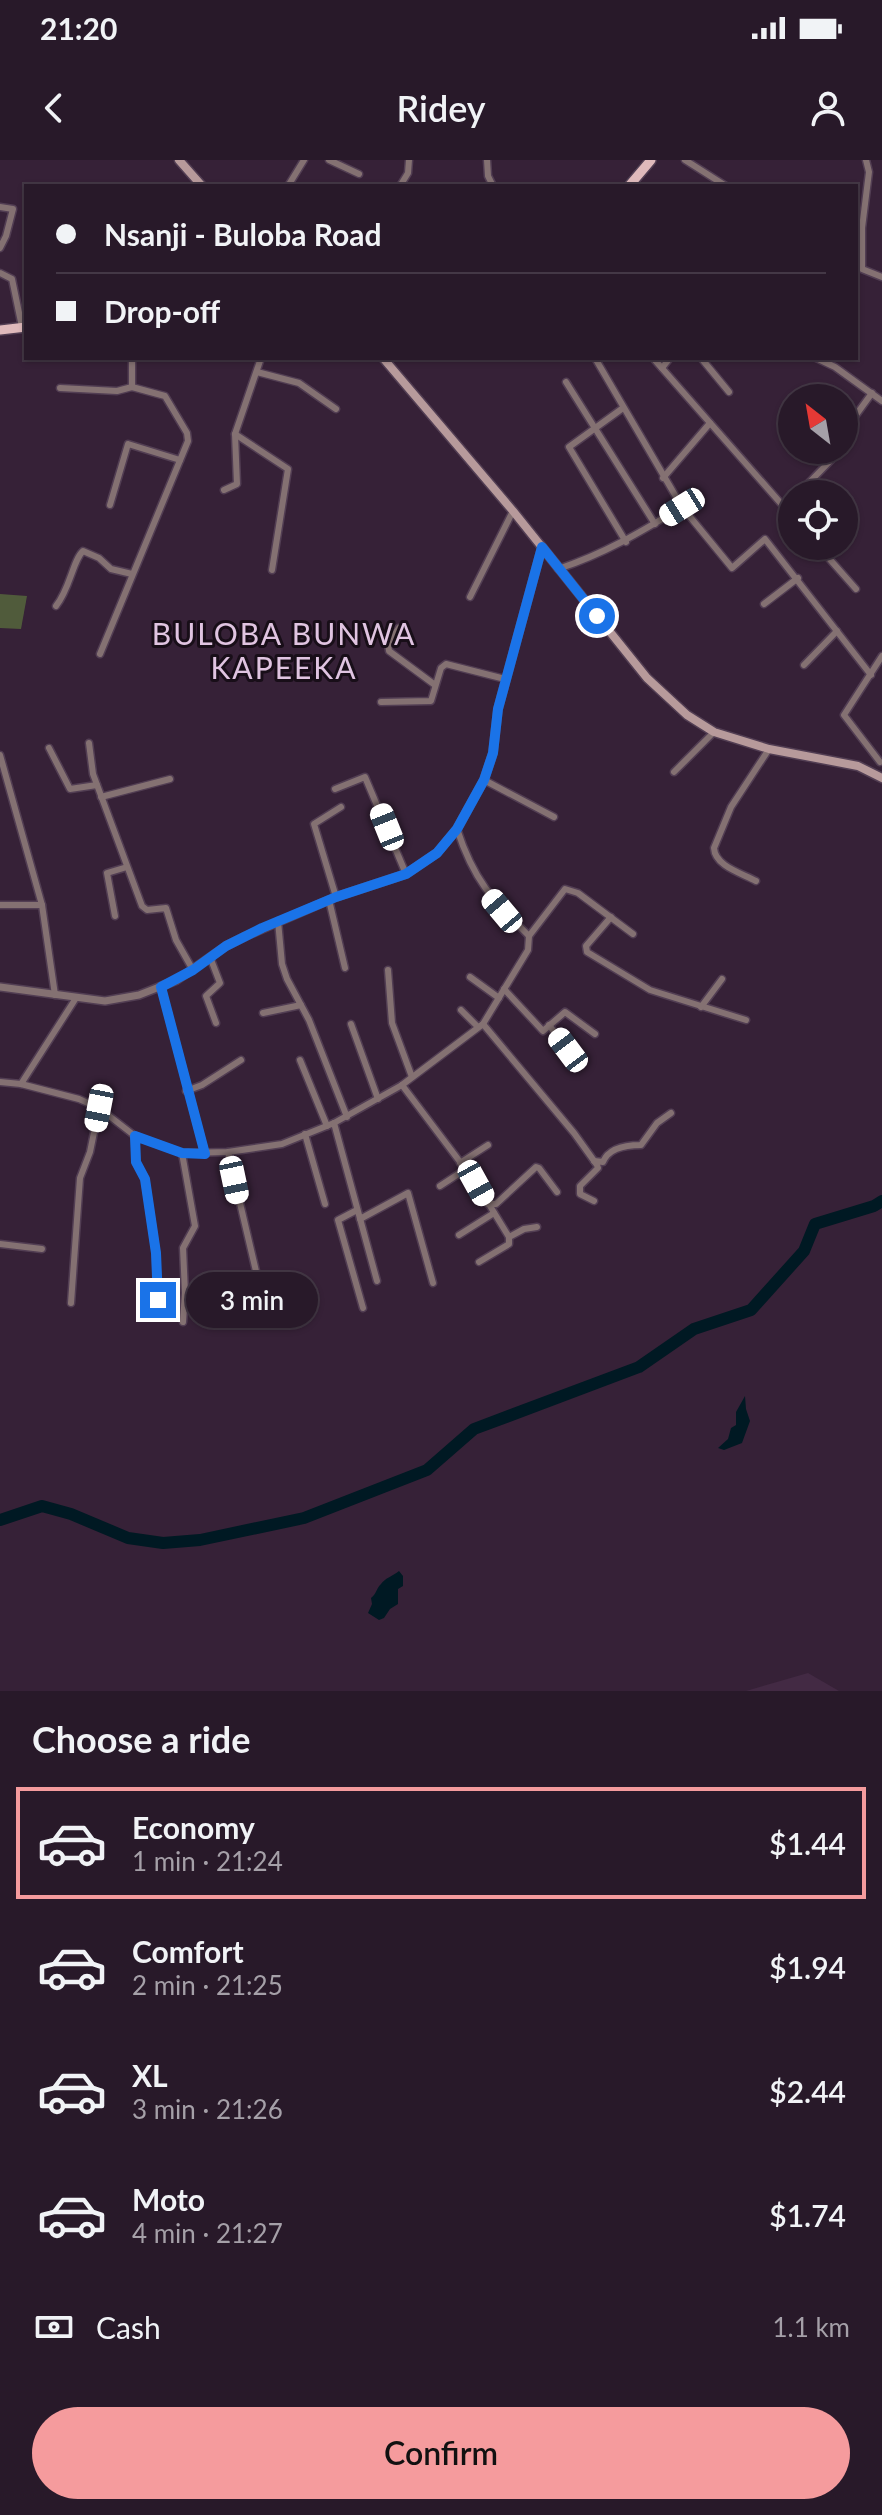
<!DOCTYPE html>
<meta charset="utf-8">
<style>
body{margin:0;font-family:Lato,sans-serif;background:#302231;color:#f1f3f6;height:100vh;display:flex;flex-direction:column;font-size:30px;white-space:nowrap}
*{box-sizing:border-box;margin:0}
p{font-size:26px;color:#a5a0a8}
.icon{flex:none;width:44px;height:44px;fill:none;stroke:currentColor;stroke-width:2;stroke-linecap:round;stroke-linejoin:round}
.map{position:relative;height:1531px;overflow:hidden}
.details{display:flex;flex-direction:column;background:#281929;flex:1}
.details>*{flex:none}
.banner{position:absolute;left:24px;top:24px;width:834px;height:176px;border-radius:0px;box-shadow:0 2px 6px #0004,0 0 0 2px #443846;display:grid;align-content:center;height:176px;padding:0 32px;background:#281929}
.needle{width:52px;rotate:329deg}
.fabs{position:absolute;left:778px;top:224px;display:grid;gap:16px}
.fabs a{display:grid;place-items:center;width:80px;height:80px;border-radius:50%;background:#281929;box-shadow:0 2px 6px #0004,0 0 0 2px #443846;font-size:40px}
.end{position:absolute;width:36px;height:36px;margin:-18px;border:10px solid #1a73e8;background:#fff;box-shadow:0 0 0 4px #fff}
.from{border-radius:50%}
.bubble{position:absolute;height:56px;border-radius:28px;background:#281929;box-shadow:0 2px 6px #0004,0 0 0 2px #443846;font-size:26px;font-weight:600;line-height:56px;text-align:center}
.car{position:absolute;width:24px;height:48px;margin:-24px -12px;border-radius:10px;box-shadow:0 0 6px 2px #0007;background:linear-gradient(#fff 24%,#345 0 40%,#fff 0 76%,#345 0 86%,#fff 0)}
.banner b{display:flex;align-items:center;gap:28px;height:76px;font-size:30px}
.banner b+b{border-top:2px solid #443846}
.banner i{width:20px;height:20px;background:#f1f3f6}
ul{padding:0;list-style:none}
li{display:flex;align-items:center;gap:24px;height:112px;margin:0 16px 12px;padding:0 16px;border:4px solid transparent;border-radius:0px}
li div{flex:1}
li b{display:block;font-size:30px}
li em{font-style:normal;font-weight:600}
li.current{border-color:#f59b9d}
li>.icon{width:72px;height:72px;stroke-width:1.5}
h2{padding:0 32px;font-size:36px;line-height:96px}
.pay{display:flex;align-items:center;gap:20px;height:88px;padding:0 32px;font-size:30px}
.pay p{margin-inline-start:auto}
.cta{display:flex;gap:16px;margin-top:auto;padding:16px 32px}
.cta a{flex:1;height:92px;border-radius:48px;background:#f59b9d;color:#111;font-size:32px;font-weight:600;line-height:92px;text-align:center}
.status{display:flex;justify-content:space-between;align-items:center;height:56px;padding:0 40px;background:#281929;direction:ltr}
.status svg{height:22px;fill:currentColor}
header{display:flex;justify-content:space-between;align-items:center;height:104px;padding:0 32px;background:#281929;font-size:36px;font-weight:600}
.map>svg:first-child{display:block}
</style>
<div class="status"><b>21:20</b><svg viewBox="0 0 49 12"><path d="M0 12V9h3v3zM5 12V6h3v6zM10 12V3h3v9zM15 12V0h3v12zM26 1h20v11H26zM47 4h2v5h-2z"/></svg></div>
<header><svg class="icon" aria-label="back" viewBox="0 0 24 24"><path d="M15 5l-7 7 7 7"/></svg>Ridey<svg class="icon" aria-label="person" viewBox="0 0 24 24"><circle cx="12" cy="8" r="4"/><path d="M4 21q1-7 8-7t8 7"/></svg></header>
<div class="map">
<svg width="882" height="1531" viewBox="0 0 882 1531">
<rect width="100%" height="100%" fill="#362137"/>
<polygon fill="#432a44" points="808,1513 839,1531 746,1531"/>
<polygon fill="#505b3b" points="0,434 27,436 21,469 0,468"/>
<g fill="#001923">
<polygon points="745,1236 746,1249 750,1261 742,1283 724,1290 718,1288 728,1279 731,1268 736,1265 736,1252"/>
<path d="M399 1411 403 1416V1426L398 1429V1444L390 1449 384 1458 379 1460 368 1453 372 1444 371 1438C377 1433 376 1429 381 1424 385 1418 393 1416 399 1411Z"/>
</g>
<g fill="none" stroke-linecap="round" stroke-linejoin="round">
<g stroke="#001923" stroke-width="2">
<polyline points="636,10 645,0"/>
<polyline points="624,24 633,14"/>
</g>
<polyline stroke="#001923" stroke-width="12" points="0,1360 42,1346 71,1354 128,1378 163,1383 200,1380 304,1358 427,1310 474,1269 639,1207 694,1169 751,1150 804,1091 815,1064 874,1046 882,1041"/>
<g stroke="#523e53" stroke-width="9">
<g id="minor">
<polyline points="329,0 359,14"/>
<polyline points="487,0 488,16 493,26"/>
<polyline points="685,0 726,26"/>
<polyline points="866,0 869,12 862,68 862,109 882,117"/>
<polyline points="288,26 304,0"/>
<polyline points="400,26 408,13 409,0"/>
<polyline points="0,47 13,49 6,76 0,88"/>
<polyline points="0,113 12,119 22,167"/>
<polyline points="595,198 682,347 732,408 765,379 871,515"/>
<polyline points="653,198 792,356"/>
<polyline points="701,198 729,232"/>
<polyline points="816,198 835,207 882,241"/>
<polyline points="662,208 670,198"/>
<polyline points="257,212 299,223 336,249"/>
<polyline points="566,222 655,364"/>
<polyline points="60,228 117,231 132,227"/>
<polyline points="623,248 569,287 626,382"/>
<polyline points="848,266 872,233"/>
<polyline points="235,274 288,309 272,410"/>
<polyline points="663,318 710,263"/>
<polyline points="224,330 237,324 235,274 261,198"/>
<polyline points="798,334 832,299 825,290"/>
<polyline points="110,345 128,284 180,300"/>
<polyline points="818,386 856,429"/>
<path d="M558 409C604 394 641 372 682 347"/>
<polyline points="470,437 513,351"/>
<polyline points="764,444 798,418"/>
<path d="M56 446C70 429 73 400 83 391L99 398 111 409 132 414"/>
<polyline points="399,468 388,483 389,491 435,525"/>
<polyline points="100,494 188,281 187,273 165,236 132,227 132,198"/>
<polyline points="804,505 837,471"/>
<polyline points="381,542 431,541 441,508 446,504 505,519"/>
<polyline points="89,583 93,614 142,746 147,750 166,748 176,780 193,810"/>
<polyline points="49,588 70,629 97,625"/>
<polyline points="0,595 42,745 55,835"/>
<polyline points="880,602 844,555 882,496"/>
<polyline points="674,612 714,572"/>
<polyline points="484,620 554,657"/>
<polyline points="335,629 365,617 406,714"/>
<polyline points="101,637 170,619"/>
<path d="M457 669C474 721 492 739 529 776"/>
<path d="M756 721C741 713 715 706 714 688L731 647 769 589"/>
<polyline points="336,737 314,664 341,647"/>
<polyline points="329,740 345,808"/>
<polyline points="0,745 42,745"/>
<polyline points="115,756 107,713 127,707"/>
<polyline points="611,757 586,786 587,792 650,830 746,860"/>
<polyline points="278,761 282,804 287,819 309,860 347,957"/>
<polyline points="210,797 220,823 206,836 216,863"/>
<polyline points="388,810 392,863 412,917"/>
<polyline points="470,817 499,838"/>
<polyline points="161,827 205,994"/>
<polyline points="504,829 543,871 565,852 595,874"/>
<polyline points="701,847 722,819"/>
<polyline points="461,850 478,867"/>
<polyline points="263,853 301,845"/>
<polyline points="351,864 378,939"/>
<polyline points="483,864 574,973 597,1005 598,1008 580,1026 580,1034 594,1041"/>
<polyline points="549,865 568,890"/>
<polyline points="300,900 327,966"/>
<polyline points="0,922 21,924 79,939 99,948 135,976 182,993 228,992 282,984 334,963 402,925 483,864 528,790 529,776 565,729 578,733 633,774"/>
<polyline points="21,924 76,838"/>
<polyline points="402,925 476,1023 509,1077 509,1084 479,1102"/>
<polyline points="186,931 202,925 241,900"/>
<polyline points="334,963 377,1121"/>
<polyline points="305,974 325,1044"/>
<polyline points="135,976 136,1002 145,1019 156,1093 158,1157"/>
<polyline points="228,992 267,1158"/>
<polyline points="182,993 195,1066 183,1088 185,1133 183,1162"/>
<path d="M594 1001 603 1002C609 987 627 985 641 985L657 963 671 953"/>
<polyline points="460,1003 488,985"/>
<polyline points="440,1026 466,1009"/>
<polyline points="488,1044 496,1044 536,1007 539,1008 557,1032"/>
<polyline points="357,1050 338,1060 363,1148"/>
<polyline points="360,1059 408,1033 433,1123"/>
<polyline points="459,1075 494,1053"/>
<polyline points="509,1077 524,1069 537,1067"/>
<polyline points="0,1084 42,1089"/>
<polyline points="71,1143 80,1018 90,992 99,948"/>
</g>
</g>
<g stroke="#523e53" stroke-width="10">
<polyline id="tertiary" points="0,827 105,841 139,835 177,820 226,786 246,776 336,737 406,714 437,693 457,669 484,620 493,593 498,549 542,387"/>
</g>
<g stroke="#523e53" stroke-width="11">
<g id="secondary">
<polyline points="179,0 202,26"/>
<polyline points="383,198 513,351 647,518 687,555 714,572 769,589 858,606 882,618"/>
</g>
</g>
<g stroke="#523e53" stroke-width="12">
<g id="primary">
<polyline points="629,26 651,0"/>
<polyline points="0,170 26,167"/>
</g>
</g>
<use href="#minor" stroke="#847172" stroke-width="6"/>
<use href="#tertiary" stroke="#847172" stroke-width="7"/>
<use href="#secondary" stroke="#b79a9b" stroke-width="8"/>
<use href="#primary" stroke="#dfb9bb" stroke-width="9"/>
</g>
<g fill="none" stroke-linecap="round" stroke-linejoin="round">
<polyline stroke="#1a73e8" stroke-width="10" points="158,1140 156,1093 145,1019 136,1002 135,976 182,993 205,994 161,827 193,810 226,786 262,768 336,737 406,714 437,693 457,669 484,620 493,593 498,549 542,387 597,456"/>
</g>
<g text-anchor="middle" stroke-width="6" stroke-linejoin="round" paint-order="stroke">
<g font-size="30" letter-spacing="2" fill="#e0c4e1" stroke="#180e18">
<text x="284" y="485">BULOBA BUNWA<tspan x="284" dy="34">KAPEEKA</tspan></text>
</g>
</g>
</svg>
<div class="fabs">
<a><svg class="needle" viewBox="-14 -14 28 28"><path d="M0-13l5 13h-10z" fill="#e53935"/><path d="M0 13l5-13h-10z" fill="#a5a0a8"/></svg></a>
<a><svg class="icon" aria-label="locate" viewBox="0 0 24 24"><circle cx="12" cy="12" r="6"/><path d="M12 2v4M12 18v4M2 12h4M18 12h4"/></svg></a>
</div>
<i class="end from" style="left:597px;top:456px"></i>
<i class="end" style="left:158px;top:1140px"></i>
<div class="bubble" style="left:186px;top:1112px;width:132px">3 min</div>
<i class="car" style="left:682px;top:347px;rotate:238deg"></i>
<i class="car" style="left:387px;top:667px;rotate:338deg"></i>
<i class="car" style="left:502px;top:751px;rotate:320deg"></i>
<i class="car" style="left:568px;top:890px;rotate:323deg"></i>
<i class="car" style="left:99px;top:948px;rotate:191deg"></i>
<i class="car" style="left:234px;top:1020px;rotate:168deg"></i>
<i class="car" style="left:476px;top:1023px;rotate:151deg"></i>
<div class="banner">
<b><i class="from"></i>Nsanji - Buloba Road</b>
<b><i></i>Drop-off</b>
</div>
</div>
<section class="details">
<h2>Choose a ride</h2>
<ul>
<li class="current"><svg class="icon" aria-label="car" viewBox="0 0 24 24"><path d="M5 17H2v-5l4-1 3-4h7l3 4 3 1v5h-3M9 17h6M6 11h13"/><circle cx="7" cy="17" r="2"/><circle cx="17" cy="17" r="2"/></svg><div><b>Economy</b><p>1 min · 21:24</p></div><em>$1.44</em></li>
<li><svg class="icon" aria-label="car" viewBox="0 0 24 24"><path d="M5 17H2v-5l4-1 3-4h7l3 4 3 1v5h-3M9 17h6M6 11h13"/><circle cx="7" cy="17" r="2"/><circle cx="17" cy="17" r="2"/></svg><div><b>Comfort</b><p>2 min · 21:25</p></div><em>$1.94</em></li>
<li><svg class="icon" aria-label="car" viewBox="0 0 24 24"><path d="M5 17H2v-5l4-1 3-4h7l3 4 3 1v5h-3M9 17h6M6 11h13"/><circle cx="7" cy="17" r="2"/><circle cx="17" cy="17" r="2"/></svg><div><b>XL</b><p>3 min · 21:26</p></div><em>$2.44</em></li>
<li><svg class="icon" aria-label="car" viewBox="0 0 24 24"><path d="M5 17H2v-5l4-1 3-4h7l3 4 3 1v5h-3M9 17h6M6 11h13"/><circle cx="7" cy="17" r="2"/><circle cx="17" cy="17" r="2"/></svg><div><b>Moto</b><p>4 min · 21:27</p></div><em>$1.74</em></li>
</ul>
<div class="pay"><svg class="icon" aria-label="cash" viewBox="0 0 24 24"><path d="M3 7h18v10H3z"/><circle cx="12" cy="12" r="2"/></svg>Cash<p>1.1 km</p></div>
<div class="cta"><a>Confirm</a></div>
</section>
